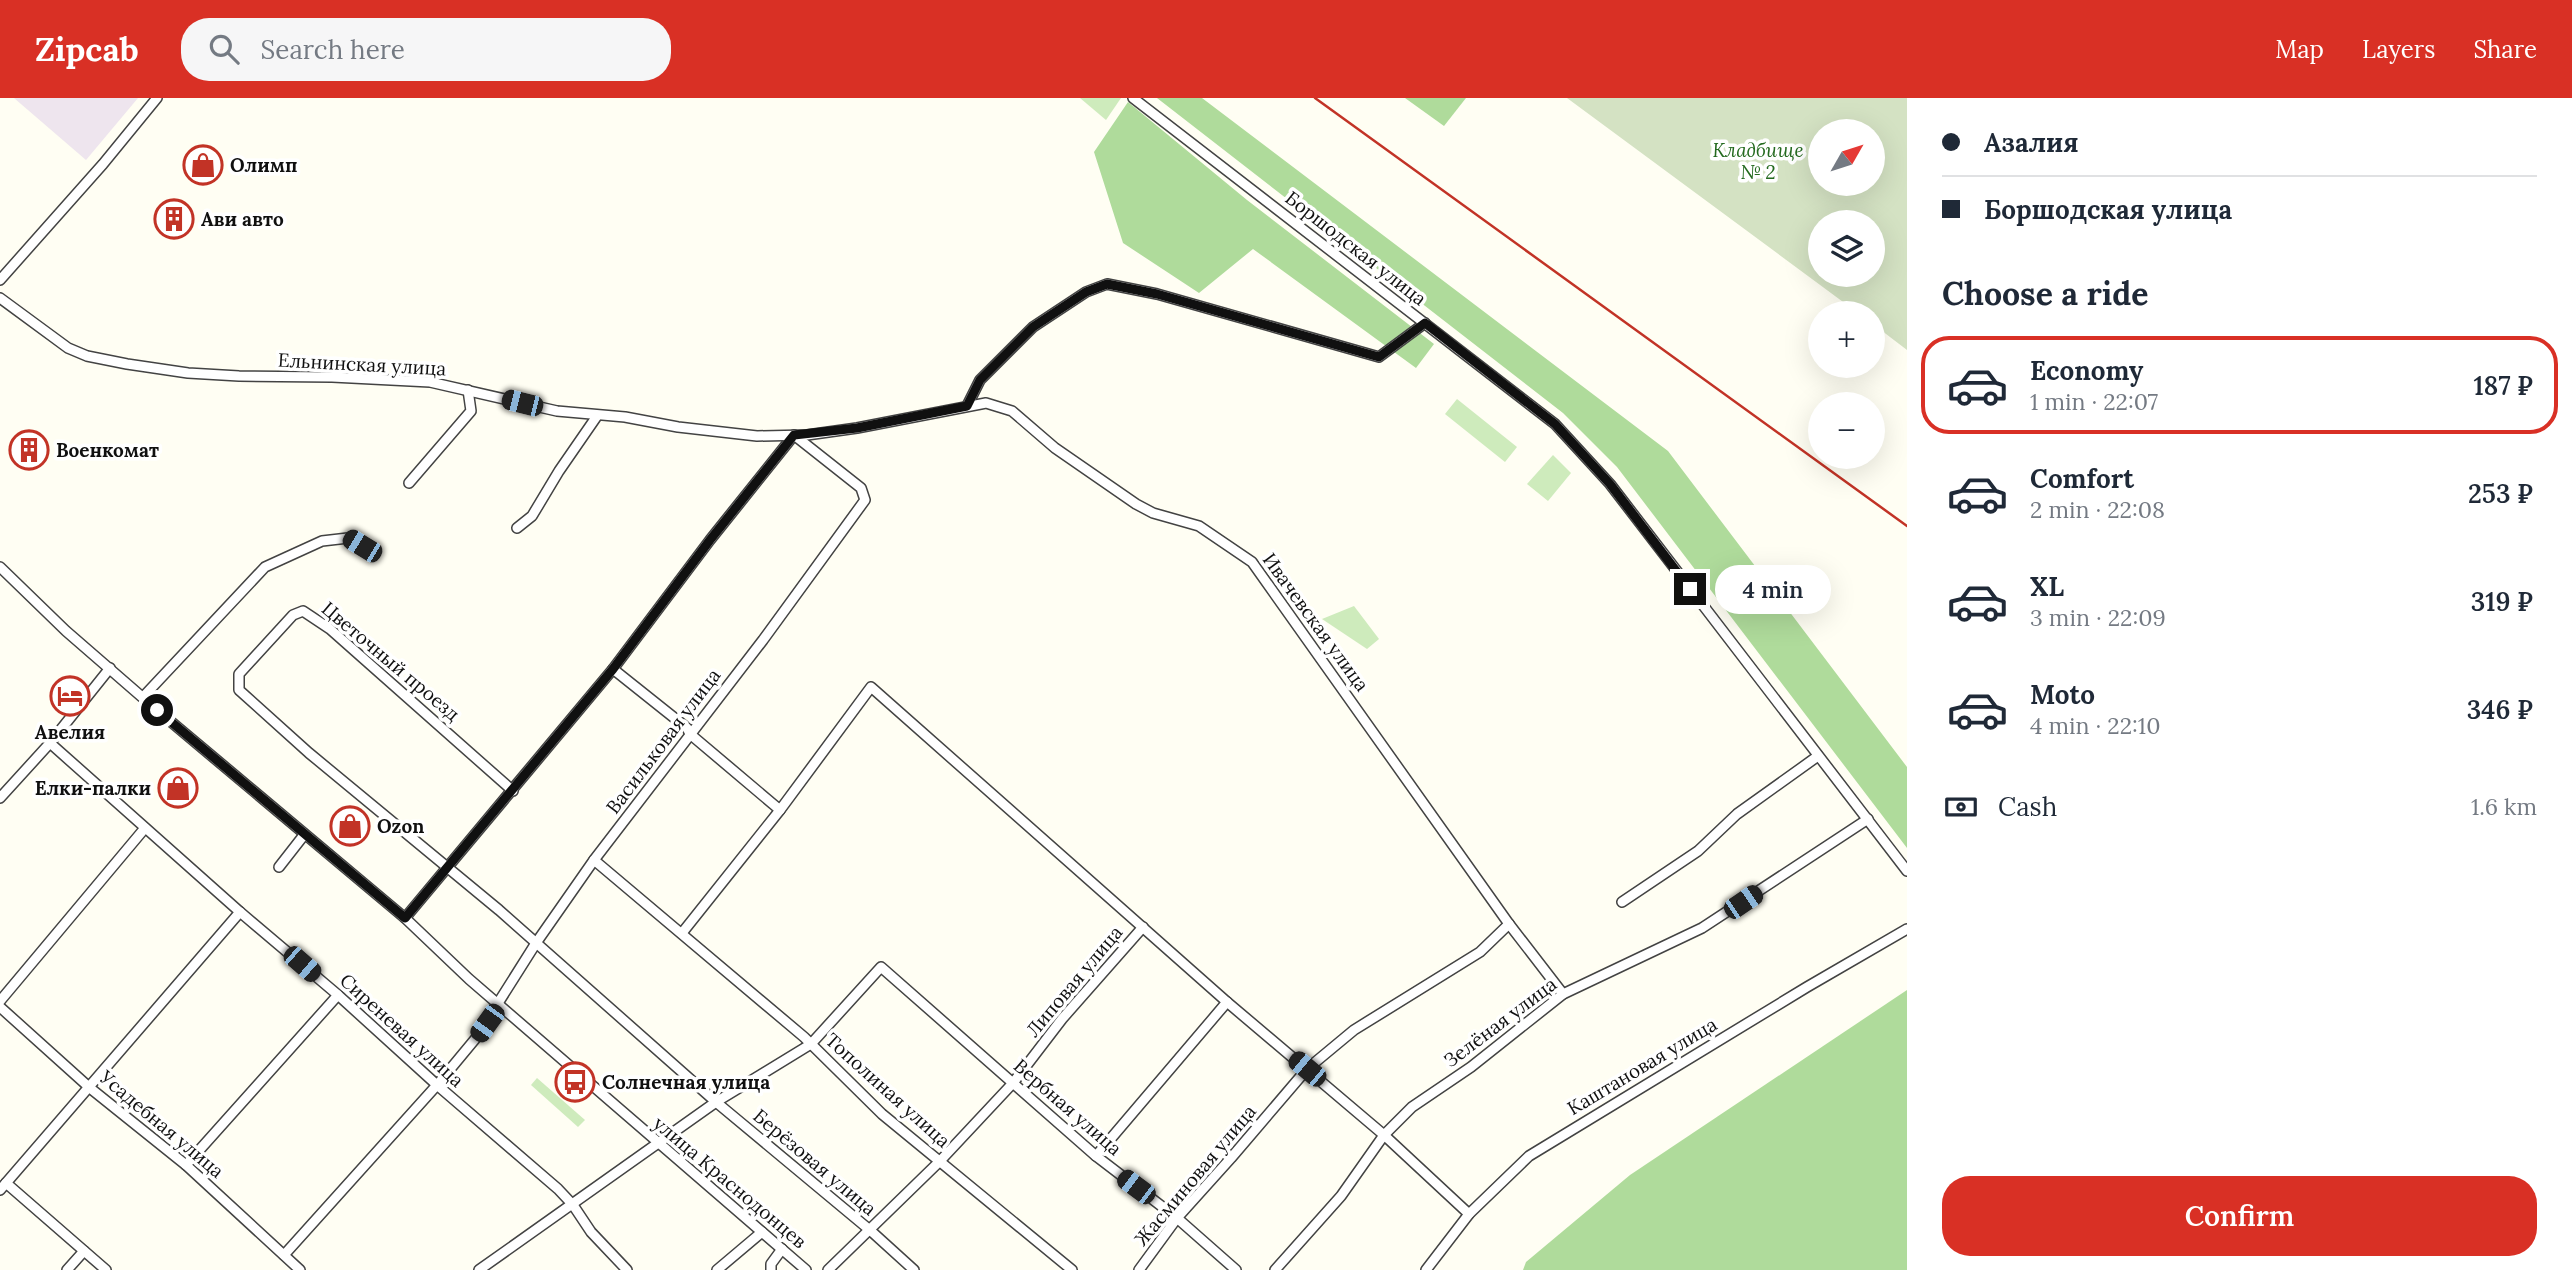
<!DOCTYPE html>
<meta charset="utf-8">
<style>
body{margin:0;font-family:Lora,serif;background:#f6f6f7;color:#1f2937;height:100vh;display:flex;flex-direction:column;font-size:26px;white-space:nowrap}
*{box-sizing:border-box;margin:0}
p{font-size:23px;color:#747a83}
.icon{flex:none;width:38px;height:38px;fill:none;stroke:currentColor;stroke-width:2;stroke-linecap:round;stroke-linejoin:round}
.map{position:relative;flex:1;overflow:hidden}
.details{display:flex;flex-direction:column;background:#fff;width:665px}
.details>*{flex:none}
.top-card{display:grid;align-content:center;height:154px;padding:0 35px;background:#fff}
.needle{width:46px;rotate:51deg}
.buttons{position:absolute;left:1808px;top:21px;display:grid;gap:14px}
.buttons a{display:grid;place-items:center;width:77px;height:77px;border-radius:50%;background:#fff;box-shadow:0 7px 28px #0002;font-size:35px}
.end{position:absolute;width:32px;height:32px;margin:-16px;border:9px solid #101010;background:#fff;box-shadow:0 0 0 4px #fff}
.from{border-radius:50%}
.bubble{position:absolute;height:49px;border-radius:24px;background:#fff;box-shadow:0 7px 28px #0002;font-size:23px;font-weight:600;line-height:49px;text-align:center}
.car{position:absolute;width:21px;height:42px;margin:-21px -10px;border-radius:9px;box-shadow:0 0 5px 2px #0007;background:linear-gradient(#222 24%,#8ab4d8 0 40%,#222 0 76%,#8ab4d8 0 86%,#222 0)}
.top-card b{display:flex;align-items:center;gap:24px;height:66px;font-size:26px}
.top-card b+b{border-top:2px solid #e0e1e3}
.top-card i{width:18px;height:18px;background:#1f2937}
ul{padding:0;list-style:none}
li{display:flex;align-items:center;gap:21px;height:98px;margin:0 14px 10px;padding:0 21px;border:4px solid transparent;border-radius:28px}
li div{flex:1}
li b{display:block;font-size:26px}
li em{font-style:normal;font-weight:600}
li.on{border-color:#d93025}
li>.icon{width:63px;height:63px;stroke-width:1.5}
h2{padding:0 35px;font-size:32px;line-height:84px}
.pay{display:flex;align-items:center;gap:18px;height:77px;padding:0 35px;font-size:26px}
.pay p{margin-inline-start:auto}
.cta{display:flex;gap:14px;margin-top:auto;padding:14px 35px}
.cta a{flex:1;height:80px;border-radius:28px;background:#d93025;color:#fff;font-size:28px;font-weight:600;line-height:80px;text-align:center}
header{display:flex;align-items:center;gap:42px;box-sizing:border-box;height:98px;padding:0 35px;background:#d93025;color:#fff}
header strong{font-size:33px}
nav{display:flex;gap:38px;margin-inline-start:auto;font-size:24px}
.search{width:490px;height:63px;background:#f6f6f7;display:flex;align-items:center;gap:18px;box-sizing:border-box;padding:0 24px;border-radius:28px;color:#747a83;font-size:26px}
main{display:flex;flex:1;min-height:0}
.map>svg:first-child{display:block}
</style>
<header>
<strong>Zipcab</strong>
<div class="search"><svg class="icon" aria-label="search" viewBox="0 0 24 24"><circle cx="10" cy="10" r="6"/><path d="M15 15l6 6"/></svg>Search here</div>
<nav><a>Map</a><a>Layers</a><a>Share</a></nav>
</header>
<main>
<div class="map">
<svg width="1907" height="1172" viewBox="0 0 1907 1172">
<rect width="100%" height="100%" fill="#fffef3"/>
<polygon fill="#eee5ee" points="14,0 138,0 86,62"/>
<g fill="#ceebbc">
<polygon points="1080,0 1121,0 1106,22"/>
<polygon points="1457,301 1517,349 1505,364 1445,316"/>
<polygon points="1553,357 1571,375 1548,403 1527,386"/>
<polygon points="1354,508 1379,541 1367,551 1322,521"/>
<polygon points="537,980 585,1022 578,1029 531,987"/>
</g>
<g fill="#afdb9b">
<polygon points="1157,0 1202,0 1668,353 1907,669 1907,750 1617,369 1563,315"/>
<polygon points="1405,0 1466,0 1444,28"/>
<polygon points="1128,4 1247,102 1434,246 1416,270 1253,151 1199,195 1123,145 1094,54"/>
<polygon points="1907,892 1907,1172 1523,1172 1526,1164 1630,1077"/>
</g>
<path fill="#d4e2c3" fill-rule="evenodd" d="M1567 0H1907V252L1873 226 1872 215H1858ZM1820 33H1872V86H1820ZM1820 124H1872V177H1820Z"/>
<g fill="none" stroke-linecap="round" stroke-linejoin="round">
<g stroke="#434343" stroke-width="12">
<g id="minor">
<polyline points="1133,0 1555,326 1610,386 1907,773"/>
<polyline points="0,182 103,66 157,0"/>
<polyline points="0,200 68,250 87,258 127,266 188,275 239,278 332,279 430,284 557,313 625,319 678,329 757,338 807,337 857,330 986,305 1012,313 1055,350 1136,406 1153,415 1199,428 1252,464 1509,826 1563,896"/>
<polyline points="967,308 980,282 1033,229 1086,194 1107,186 1157,196 1379,259 1425,225"/>
<polyline points="409,385 471,313 468,292"/>
<polyline points="517,430 532,418 559,373 597,318"/>
<polyline points="0,469 66,533 157,612 405,820 469,881 806,1172"/>
<polyline points="613,571 687,630 690,636 780,712"/>
<polyline points="143,599 265,469 322,443 348,440 362,448"/>
<polyline points="50,645 240,814 338,897 437,987 558,1091 573,1107 591,1134 627,1172"/>
<polyline points="513,693 330,531 303,513 293,517 239,576 239,592 309,655 499,812 716,1004 871,1133 914,1172"/>
<polyline points="0,700 50,645 110,570"/>
<polyline points="594,762 804,939 882,1016 1072,1172"/>
<polyline points="279,769 304,737"/>
<polyline points="1622,804 1698,753 1737,716 1818,658"/>
<polyline points="682,835 780,712 871,589 1227,904 1384,1037 1469,1116"/>
<polyline points="0,903 145,730"/>
<polyline points="0,909 90,990 186,1067 300,1172"/>
<polyline points="1096,1058 1227,904"/>
<polyline points="186,1067 338,897"/>
<polyline points="6,1085 106,1172"/>
<polyline points="0,1092 240,814"/>
<polyline points="284,1157 437,987 476,940 536,845 594,762 763,542 865,402 861,390 794,337 710,442 613,571 405,820"/>
<polyline points="67,1172 84,1153"/>
<polyline points="479,1172 716,1004 811,946 881,869 1096,1058 1177,1120 1236,1172"/>
<polyline points="717,1172 762,1134"/>
<polyline points="771,1172 771,1166 782,1151"/>
<polyline points="828,1172 940,1063 1013,985 1062,921 1143,829"/>
<polyline points="1139,1172 1177,1120 1231,1060 1307,971 1354,932 1480,854 1509,826"/>
<polyline points="1275,1172 1341,1098 1384,1037 1412,1009 1471,969 1563,896 1702,830 1868,721"/>
<polyline points="1426,1172 1469,1116 1529,1058 1807,889 1907,831"/>
</g>
</g>
<use href="#minor" stroke="#fff" stroke-width="9"/>
<polyline stroke="#c23326" stroke-width="2.5" points="1315,0 1907,428"/>
</g>
<g fill="none" stroke-linecap="round" stroke-linejoin="round">
<polyline stroke="#101010" stroke-width="9" points="157,612 405,820 613,571 710,442 794,337 857,330 967,308 980,282 1033,229 1086,194 1107,186 1157,196 1379,259 1425,225 1555,326 1610,386 1690,491"/>
</g>
<defs>
<g id="shop-ring" transform="scale(2.0125)"><circle r="9.5" fill="#fff" stroke="#c23326" stroke-width="1.5"/><path d="M-5-2.5h2.3a2.7 3.5 0 0 1 5.4 0H5L5.5 6h-11ZM-1.5-2.5h3a1.5 2.3 0 0 0-3 0Z" fill="#c23326"/></g>
<g id="building-ring" transform="scale(2.0125)"><circle r="9.5" fill="#fff" stroke="#c23326" stroke-width="1.5"/><path d="M-4-6H4V6H1V3H-1V6H-4ZM-2.5-4.3h1.7v1.8h-1.7ZM.8-4.3h1.7v1.8H.8ZM-2.5-1h1.7V.8h-1.7ZM.8-1h1.7V.8H.8Z" fill="#c23326"/></g>
<g id="hotel-ring" transform="scale(2.0125)"><circle r="9.5" fill="#fff" stroke="#c23326" stroke-width="1.5"/><path d="M-6-4.5h1.5V1H6V5H4.5V3h-9V5H-6ZM-4 0a1.8 1.8 0 1 1 3.6 0ZM.5 0V-2.5h3Q6-2.5 6 0Z" fill="#c23326"/></g>
<g id="bus-ring" transform="scale(2.0125)"><circle r="9.5" fill="#fff" stroke="#c23326" stroke-width="1.5"/><path d="M-5-6H5V4H4V6H2V4H-2V6H-4V4H-5ZM-3.5-4V0h7V-4ZM-3.5 1.2v1.5H-2V1.2ZM2 1.2v1.5H3.5V1.2Z" fill="#c23326"/></g>
</defs>
<g fill-rule="evenodd">
<use href="#shop-ring" x="203" y="67"/>
<use href="#building-ring" x="174" y="121"/>
<use href="#building-ring" x="29" y="352"/>
<use href="#hotel-ring" x="70" y="598"/>
<use href="#shop-ring" x="178" y="690"/>
<use href="#shop-ring" x="350" y="728"/>
<use href="#bus-ring" x="575" y="984"/>
</g>
<g text-anchor="middle" stroke-width="7" stroke-linejoin="round" paint-order="stroke">
<g font-size="19" font-style="italic" fill="#246a1f" stroke="#fff">
<text x="1758" y="59">Кладбище<tspan x="1758" dy="22">№ 2</tspan></text>
</g>
<g font-size="19" font-weight="bold" fill="#101010" stroke="#fff" text-anchor="start">
<text x="230" y="74">Олимп</text>
<text x="201" y="128">Ави авто</text>
<text x="56" y="359">Военкомат</text>
<text x="70" y="641" text-anchor="middle">Авелия</text>
<text x="151" y="697" text-anchor="end">Елки-палки</text>
<text x="377" y="735">Ozon</text>
<text x="602" y="991">Солнечная улица</text>
</g>
<g font-size="19" fill="#101010" stroke="#fff">
<text transform="translate(1356 150) rotate(38)" y="7">Боршодская улица</text>
<text transform="translate(362 266) rotate(3)" y="7">Ельнинская улица</text>
<text transform="translate(1316 524) rotate(54)" y="7">Ивачевская улица</text>
<text transform="translate(391 563) rotate(40)" y="7">Цветочный проезд</text>
<text transform="translate(663 643) rotate(-53)" y="7">Васильковая улица</text>
<text transform="translate(1074 883) rotate(-50)" y="7">Липовая улица</text>
<text transform="translate(1500 924) rotate(-37)" y="7">Зелёная улица</text>
<text transform="translate(402 932) rotate(42)" y="7">Сиреневая улица</text>
<text transform="translate(1642 968) rotate(-31)" y="7">Каштановая улица</text>
<text transform="translate(888 992) rotate(42)" y="7">Тополиная улица</text>
<text transform="translate(1068 1009) rotate(41)" y="7">Вербная улица</text>
<text transform="translate(162 1026) rotate(40)" y="7">Усадебная улица</text>
<text transform="translate(815 1064) rotate(40)" y="7">Берёзовая улица</text>
<text transform="translate(1195 1077) rotate(-50)" y="7">Жасминовая улица</text>
<text transform="translate(730 1084) rotate(40)" y="7">улица Краснодонцев</text>
</g>
</g>
</svg>
<div class="buttons">
<a><svg class="needle" viewBox="-14 -14 28 28"><path d="M0-13l5 13h-10z" fill="#e53935"/><path d="M0 13l5-13h-10z" fill="#747a83"/></svg></a>
<a><svg class="icon" aria-label="layers" viewBox="0 0 24 24"><path d="M12 4l9 5-9 5-9-5zM3 14l9 5 9-5"/></svg></a>
<a>+</a>
<a>−</a>
</div>
<i class="end from" style="left:157px;top:612px"></i>
<i class="end" style="left:1690px;top:491px"></i>
<div class="bubble" style="left:1715px;top:467px;width:116px">4 min</div>
<i class="car" style="left:522px;top:305px;rotate:284deg"></i>
<i class="car" style="left:362px;top:448px;rotate:301deg"></i>
<i class="car" style="left:1743px;top:804px;rotate:56deg"></i>
<i class="car" style="left:302px;top:866px;rotate:131deg"></i>
<i class="car" style="left:487px;top:925px;rotate:216deg"></i>
<i class="car" style="left:1307px;top:971px;rotate:310deg"></i>
<i class="car" style="left:1136px;top:1089px;rotate:307deg"></i>
</div>
<section class="details">
<div class="top-card">
<b><i class="from"></i>Азалия</b>
<b><i></i>Боршодская улица</b>
</div>
<h2>Choose a ride</h2>
<ul>
<li class="on"><svg class="icon" aria-label="car" viewBox="0 0 24 24"><path d="M5 17H2v-5l4-1 3-4h7l3 4 3 1v5h-3M9 17h6M6 11h13"/><circle cx="7" cy="17" r="2"/><circle cx="17" cy="17" r="2"/></svg><div><b>Economy</b><p>1 min · 22:07</p></div><em>187 ₽</em></li>
<li><svg class="icon" aria-label="car" viewBox="0 0 24 24"><path d="M5 17H2v-5l4-1 3-4h7l3 4 3 1v5h-3M9 17h6M6 11h13"/><circle cx="7" cy="17" r="2"/><circle cx="17" cy="17" r="2"/></svg><div><b>Comfort</b><p>2 min · 22:08</p></div><em>253 ₽</em></li>
<li><svg class="icon" aria-label="car" viewBox="0 0 24 24"><path d="M5 17H2v-5l4-1 3-4h7l3 4 3 1v5h-3M9 17h6M6 11h13"/><circle cx="7" cy="17" r="2"/><circle cx="17" cy="17" r="2"/></svg><div><b>XL</b><p>3 min · 22:09</p></div><em>319 ₽</em></li>
<li><svg class="icon" aria-label="car" viewBox="0 0 24 24"><path d="M5 17H2v-5l4-1 3-4h7l3 4 3 1v5h-3M9 17h6M6 11h13"/><circle cx="7" cy="17" r="2"/><circle cx="17" cy="17" r="2"/></svg><div><b>Moto</b><p>4 min · 22:10</p></div><em>346 ₽</em></li>
</ul>
<div class="pay"><svg class="icon" aria-label="cash" viewBox="0 0 24 24"><path d="M3 7h18v10H3z"/><circle cx="12" cy="12" r="2"/></svg>Cash<p>1.6 km</p></div>
<div class="cta"><a>Confirm</a></div>
</section>
</main>
